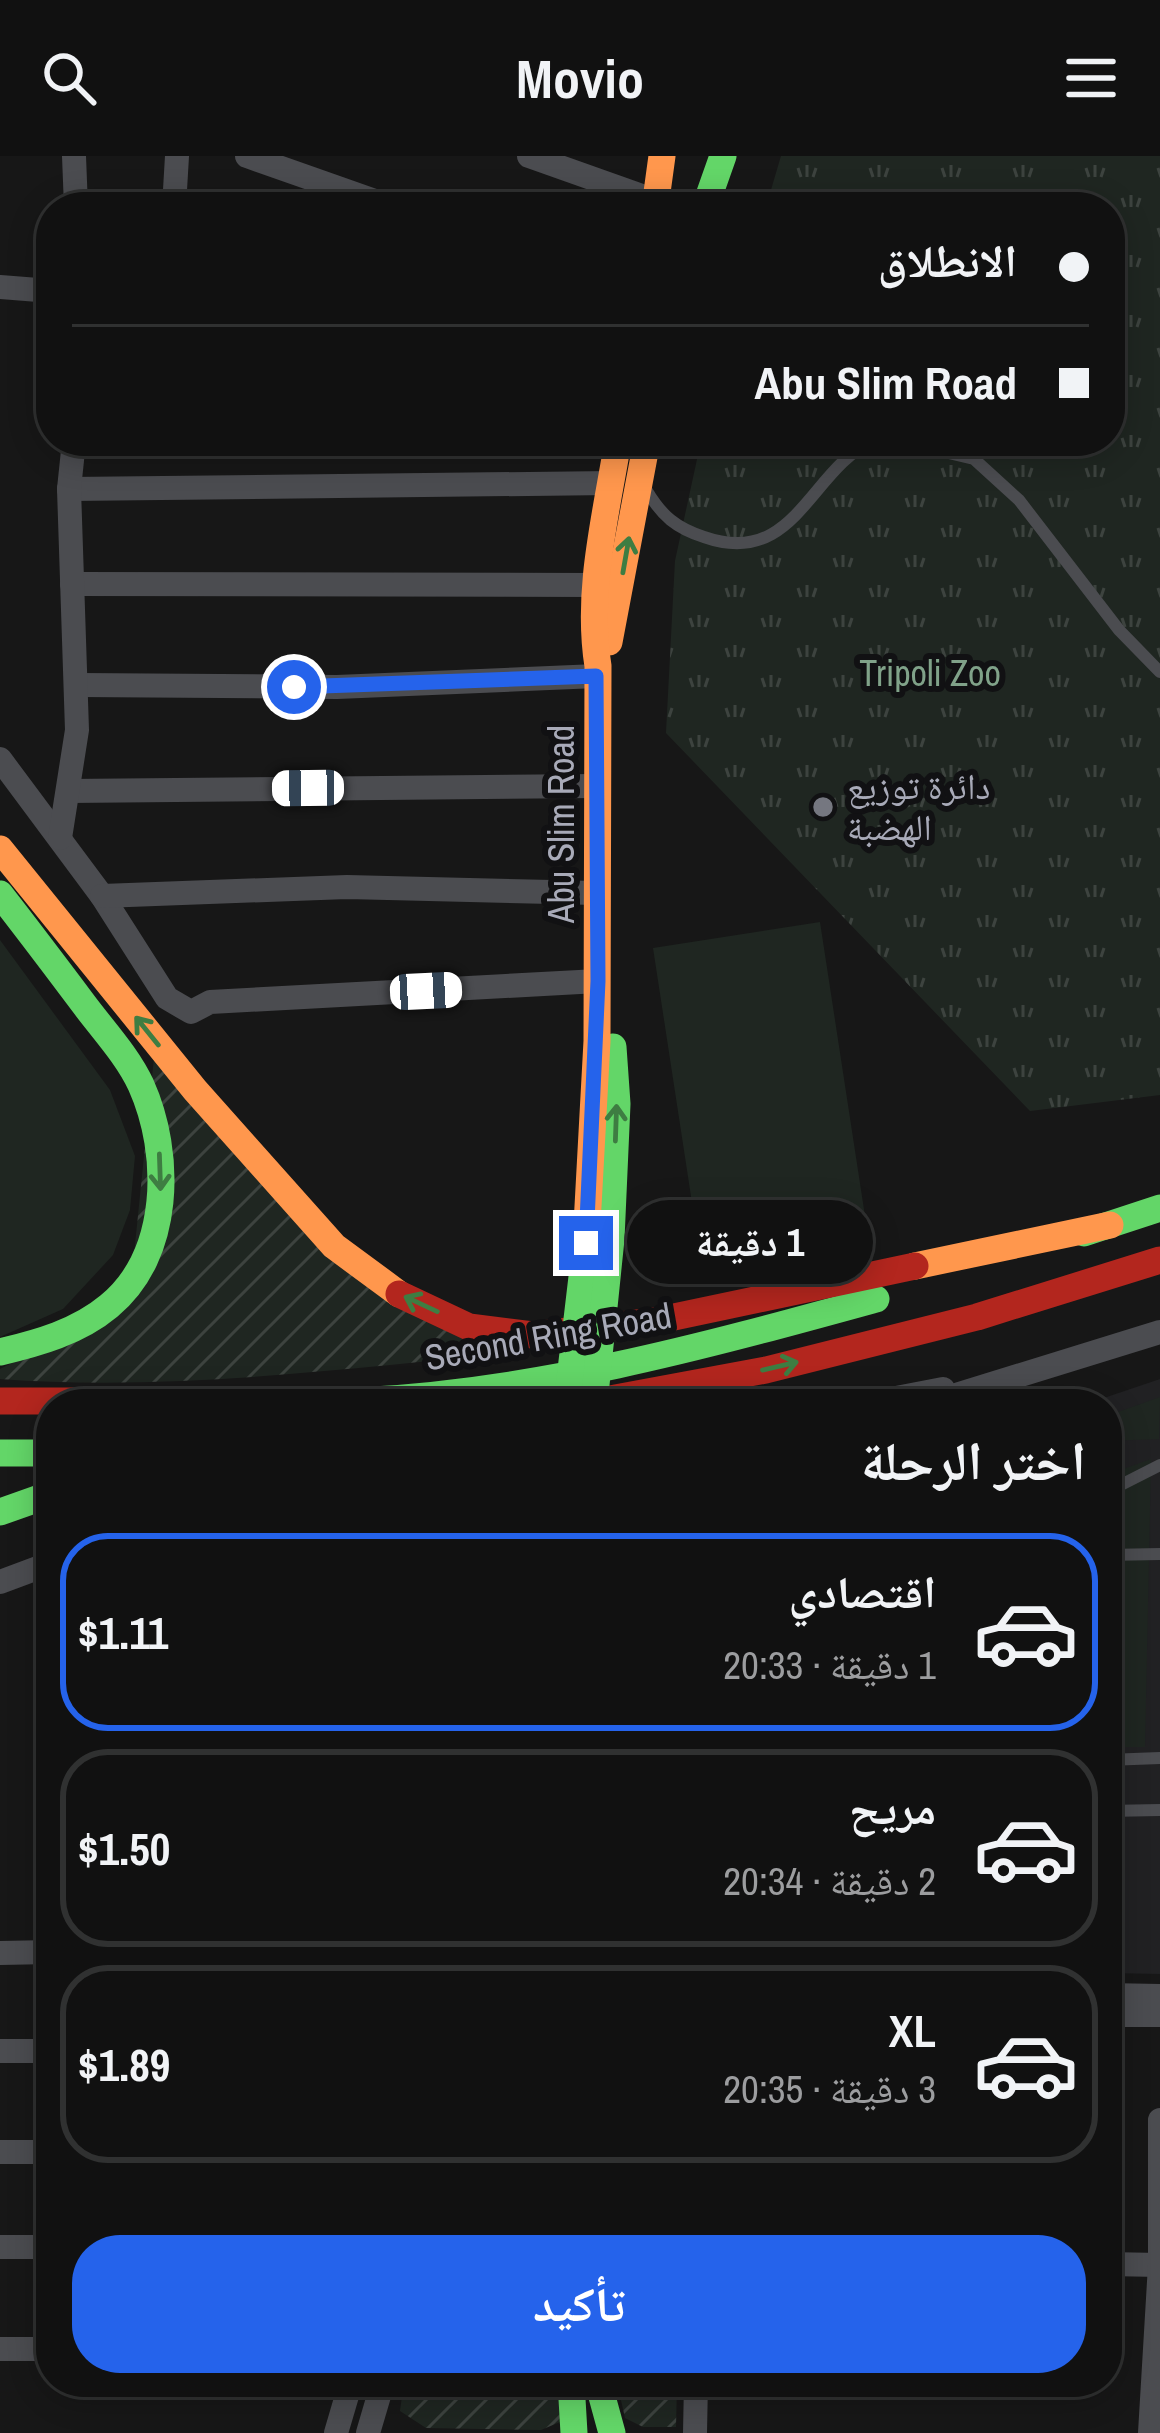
<!DOCTYPE html>
<html lang="ar">
<meta charset="utf-8">
<style>
body{margin:0;font-family:"Archivo Narrow","Noto Naskh Arabic",sans-serif;background:#1e1f1f;color:#f1f3f6;direction:rtl;height:100vh;display:flex;flex-direction:column;font-size:45px;white-space:nowrap}
*{box-sizing:border-box;margin:0}
p{font-size:39px;color:#9c9d9f}
.icon{flex:none;width:66px;height:66px;fill:none;stroke:currentColor;stroke-width:2;stroke-linecap:round;stroke-linejoin:round}
.map{position:relative;flex:1;overflow:hidden;direction:ltr}
.panel{position:absolute;left:36px;top:1233px;width:1086px;height:1008px;display:flex;flex-direction:column;background:#111;border-radius:48px;box-shadow:0 6px 30px #0003,0 0 0 3px #303131;direction:rtl}
.panel>*{flex:none}
.top-card{position:absolute;left:36px;top:36px;width:1089px;height:264px;border-radius:48px;box-shadow:0 6px 30px #0003,0 0 0 3px #303131;direction:rtl;display:grid;align-content:center;height:264px;padding:0 36px;background:#111}
.end{position:absolute;width:54px;height:54px;margin:-27px;border:15px solid #2563eb;background:#fff;box-shadow:0 0 0 6px #fff}
.from{border-radius:50%}
.bubble{position:absolute;height:84px;border-radius:42px;background:#111;box-shadow:0 6px 30px #0003,0 0 0 3px #303131;font-size:39px;font-weight:800;line-height:84px;text-align:center;direction:rtl}
.car{position:absolute;width:36px;height:72px;margin:-36px -18px;border-radius:15px;box-shadow:0 0 9px 3px #0007;background:linear-gradient(#fff 24%,#345 0 40%,#fff 0 76%,#345 0 86%,#fff 0)}
.top-card b{display:flex;align-items:center;gap:42px;height:114px;font-size:45px}
.top-card b+b{border-top:3px solid #303131}
.top-card i{width:30px;height:30px;background:#f1f3f6}
ul{padding:0;list-style:none}
li{display:flex;align-items:center;gap:36px;height:198px;margin:0 24px 18px;padding:0 12px;border:6px solid #303131;border-radius:48px}
li div{flex:1}
li b{display:block;font-size:45px}
li em{font-style:normal;font-weight:800}
li.current{border-color:#2563eb}
li>.icon{width:108px;height:108px;stroke-width:1.5}
h2{padding:0 36px;font-size:54px;line-height:144px}
.primary-button{display:flex;gap:24px;margin-top:auto;padding:24px 36px}
.primary-button a{flex:1;height:138px;border-radius:48px;background:#2563eb;color:#fff;font-size:48px;font-weight:800;line-height:138px;text-align:center}
header{display:flex;justify-content:space-between;align-items:center;height:156px;padding:0 36px;background:#111;font-size:54px;font-weight:800}
.map>svg:first-child{display:block}
</style>
<header><svg class="icon" aria-label="menu" viewBox="0 0 24 24"><path d="M4 6h16M4 12h16M4 18h16"/></svg>Movio<svg class="icon" aria-label="search" viewBox="0 0 24 24"><circle cx="10" cy="10" r="6"/><path d="M15 15l6 6"/></svg></header>
<div class="map">
<svg width="1160" height="2277" viewBox="0 0 1160 2277">
<defs>
<pattern id="park-tufts" width="24" height="20" patternUnits="userSpaceOnUse" patternTransform="scale(3)"><rect width="24" height="20" fill="#1f2621"/><path d="M3 7l-1-3M5 7V3M7 7l1-3M15 17l-1-3M17 17v-4M19 17l1-3" fill="none" stroke="#3d433f"/></pattern>
<pattern id="garden-furrows" width="10" height="10" patternUnits="userSpaceOnUse" patternTransform="scale(3)"><rect width="10" height="10" fill="#1f2621"/><path d="M-1 1l2-2M0 10L10 0M9 11l2-2" fill="none" stroke="#3d433f"/></pattern>
</defs>
<rect width="100%" height="100%" fill="#171717"/>
<polygon fill="#212123" points="1160,1223 1160,1818 1107,1817 1107,1248 1086,1248"/>
<g fill="#1f2621">
<polygon points="820,766 865,1060 698,1086 653,792"/>
<polygon points="0,784 110,934 135,1000 130,1054 113,1099 63,1153 0,1181"/>
<polygon points="1160,1241 1159,1283 1107,1285 1107,1260"/>
<polygon points="1151,1303 1145,1591 1107,1591 1107,1319"/>
</g>
<polygon fill="url(#park-tufts)" points="781,0 1160,0 1160,939 1030,955 666,577 675,405 701,285 1110,285 1110,51 766,51"/>
<g fill="url(#garden-furrows)">
<path d="M154 902 324 1094 517 1197C346 1212 172 1236 0 1223V1213L129 1148Z"/>
<polygon points="404,2226 559,2226 560,2266 541,2274 426,2272 400,2255"/>
<polygon points="617,2226 677,2226 676,2271 643,2271 625,2262"/>
</g>
<g fill="none" stroke-linecap="round" stroke-linejoin="round">
<g stroke="#4b4c50" stroke-width="12">
<polyline points="898,285 974,303 1019,344 1119,474 1160,516"/>
<path d="M647 335C662 360 676 372 704 381 795 413 810 313 873 285"/>
<polyline points="1107,1336 1160,1309"/>
<polyline points="1107,1399 1160,1398"/>
<polyline points="1107,1604 1160,1602"/>
<polyline points="1107,1655 1160,1654"/>
</g>
<g stroke="#4b4c50" stroke-width="24">
<polyline points="74,0 76,51"/>
<polyline points="247,0 392,51"/>
<polyline points="529,0 656,45"/>
<polyline points="174,51 177,0"/>
<polyline points="0,131 51,135"/>
<polyline points="69,333 611,327"/>
<polyline points="72,428 595,429"/>
<polyline points="79,529 337,531 597,520"/>
<polyline points="0,603 102,740 167,842 191,856 210,846 598,825"/>
<polyline points="68,635 595,630"/>
<polyline points="60,682 77,574 69,333 74,285"/>
<polyline points="102,740 347,731 596,737"/>
<polyline points="865,1248 943,1233"/>
<polyline points="927,1248 1160,1176"/>
<polyline points="0,1426 51,1407"/>
<polyline points="0,1797 51,1796"/>
<polyline points="1107,1839 1160,1840"/>
<polyline points="1107,1859 1160,1859"/>
<polyline points="0,1895 51,1895"/>
<polyline points="0,1996 51,1996"/>
<polyline points="0,2091 51,2091"/>
<polyline points="1107,2108 1160,2109"/>
<polyline points="0,2193 51,2193"/>
<polyline points="336,2277 351,2226"/>
<polyline points="368,2277 383,2226"/>
<polyline points="695,2277 696,2226"/>
<polyline points="1150,2277 1160,2109 1160,1964"/>
</g>
<g stroke="#63d668" stroke-width="27">
<polyline points="705,51 723,0"/>
<path d="M0 738C28 774 56 811 83 847 103 874 127 899 141 929 172 998 171 1099 109 1150 78 1176 38 1187 0 1196"/>
<polyline points="1084,1077 1160,1052"/>
<polyline points="611,1083 617,948 613,891"/>
<path d="M357 1245C535 1237 705 1190 876 1143"/>
<polyline points="0,1297 51,1297"/>
<polyline points="0,1356 51,1338"/>
<polyline points="571,2226 574,2277"/>
<polyline points="598,2226 612,2277"/>
</g>
<g stroke="#ff974d" stroke-width="27">
<polyline points="655,51 662,0"/>
<polyline points="609,486 647,285"/>
<polyline points="0,693 195,934 334,1090 399,1138"/>
<path d="M586 1087 597 885 598 510C586 435 606 359 618 285"/>
<polyline points="915,1110 1110,1069"/>
</g>
<g stroke="#b3261e" stroke-width="27">
<polyline points="399,1138 469,1171 533,1179 655,1165 915,1110"/>
<polyline points="0,1245 357,1245"/>
<polyline points="583,1248 766,1214 977,1161 1160,1104"/>
</g>
<g stroke="#63d668" stroke-width="27">
<polyline points="567,1248 586,1087"/>
<polyline points="594,1248 611,1083"/>
</g>
</g>
<defs><path id="oneway-shaft" d="M-6 0H5M1.5-3L5.5 0L1.5 3" fill="none" stroke-width="1.6" stroke-linecap="round" stroke-linejoin="round" transform="scale(3)"/></defs>
<g stroke="#3e7d42">
<use href="#oneway-shaft" transform="translate(626 399) rotate(-80)"/>
<use href="#oneway-shaft" transform="translate(147 875) rotate(-129)"/>
<use href="#oneway-shaft" transform="translate(616 967) rotate(-88)"/>
<use href="#oneway-shaft" transform="translate(160 1016) rotate(88)"/>
<use href="#oneway-shaft" transform="translate(421 1148) rotate(-155)"/>
<use href="#oneway-shaft" transform="translate(780 1210) rotate(-13)"/>
</g>
<g fill="none" stroke-linecap="round" stroke-linejoin="round">
<polyline stroke="#2563eb" stroke-width="15" points="294,531 596,520 598,825 586,1087"/>
</g>
<circle fill="#757780" stroke="#111113" stroke-width="4.5" cx="823" cy="651" r="12"/>
<g text-anchor="middle" stroke-width="12" stroke-linejoin="round" paint-order="stroke">
<g font-size="36" fill="#80a289" stroke="#111113">
<text x="930" y="530">Tripoli Zoo</text>
</g>
<g font-size="36" fill="#a8aab8" stroke="#111113" text-anchor="start">
<text x="847" y="643">دائرة توزيع<tspan x="847" dy="41">الهضبة</tspan></text>
</g>
<g font-size="36" fill="#a8aab8" stroke="#111113">
<text transform="translate(561 668) rotate(-90)" y="13">Abu Slim Road</text>
<text transform="translate(548 1180) rotate(-10)" y="13">Second Ring Road</text>
</g>
</g>
</svg>
<i class="end from" style="left:294px;top:531px"></i>
<i class="end" style="left:586px;top:1087px"></i>
<div class="bubble" style="left:627px;top:1044px;width:246px">1 دقيقة</div>
<i class="car" style="left:308px;top:632px;rotate:269deg"></i>
<i class="car" style="left:426px;top:835px;rotate:87deg"></i>
<div class="top-card">
<b><i class="from"></i>الانطلاق</b>
<b><i></i>Abu Slim Road</b>
</div>
<section class="panel">
<h2>اختر الرحلة</h2>
<ul>
<li class="current"><svg class="icon" aria-label="car" viewBox="0 0 24 24"><path d="M5 17H2v-5l4-1 3-4h7l3 4 3 1v5h-3M9 17h6M6 11h13"/><circle cx="7" cy="17" r="2"/><circle cx="17" cy="17" r="2"/></svg><div><b>اقتصادي</b><p>1 دقيقة · 20:33</p></div><em>$1.11</em></li>
<li><svg class="icon" aria-label="car" viewBox="0 0 24 24"><path d="M5 17H2v-5l4-1 3-4h7l3 4 3 1v5h-3M9 17h6M6 11h13"/><circle cx="7" cy="17" r="2"/><circle cx="17" cy="17" r="2"/></svg><div><b>مريح</b><p>2 دقيقة · 20:34</p></div><em>$1.50</em></li>
<li><svg class="icon" aria-label="car" viewBox="0 0 24 24"><path d="M5 17H2v-5l4-1 3-4h7l3 4 3 1v5h-3M9 17h6M6 11h13"/><circle cx="7" cy="17" r="2"/><circle cx="17" cy="17" r="2"/></svg><div><b>XL</b><p>3 دقيقة · 20:35</p></div><em>$1.89</em></li>
</ul>
<div class="primary-button"><a>تأكيد</a></div>
</section>
</div>
